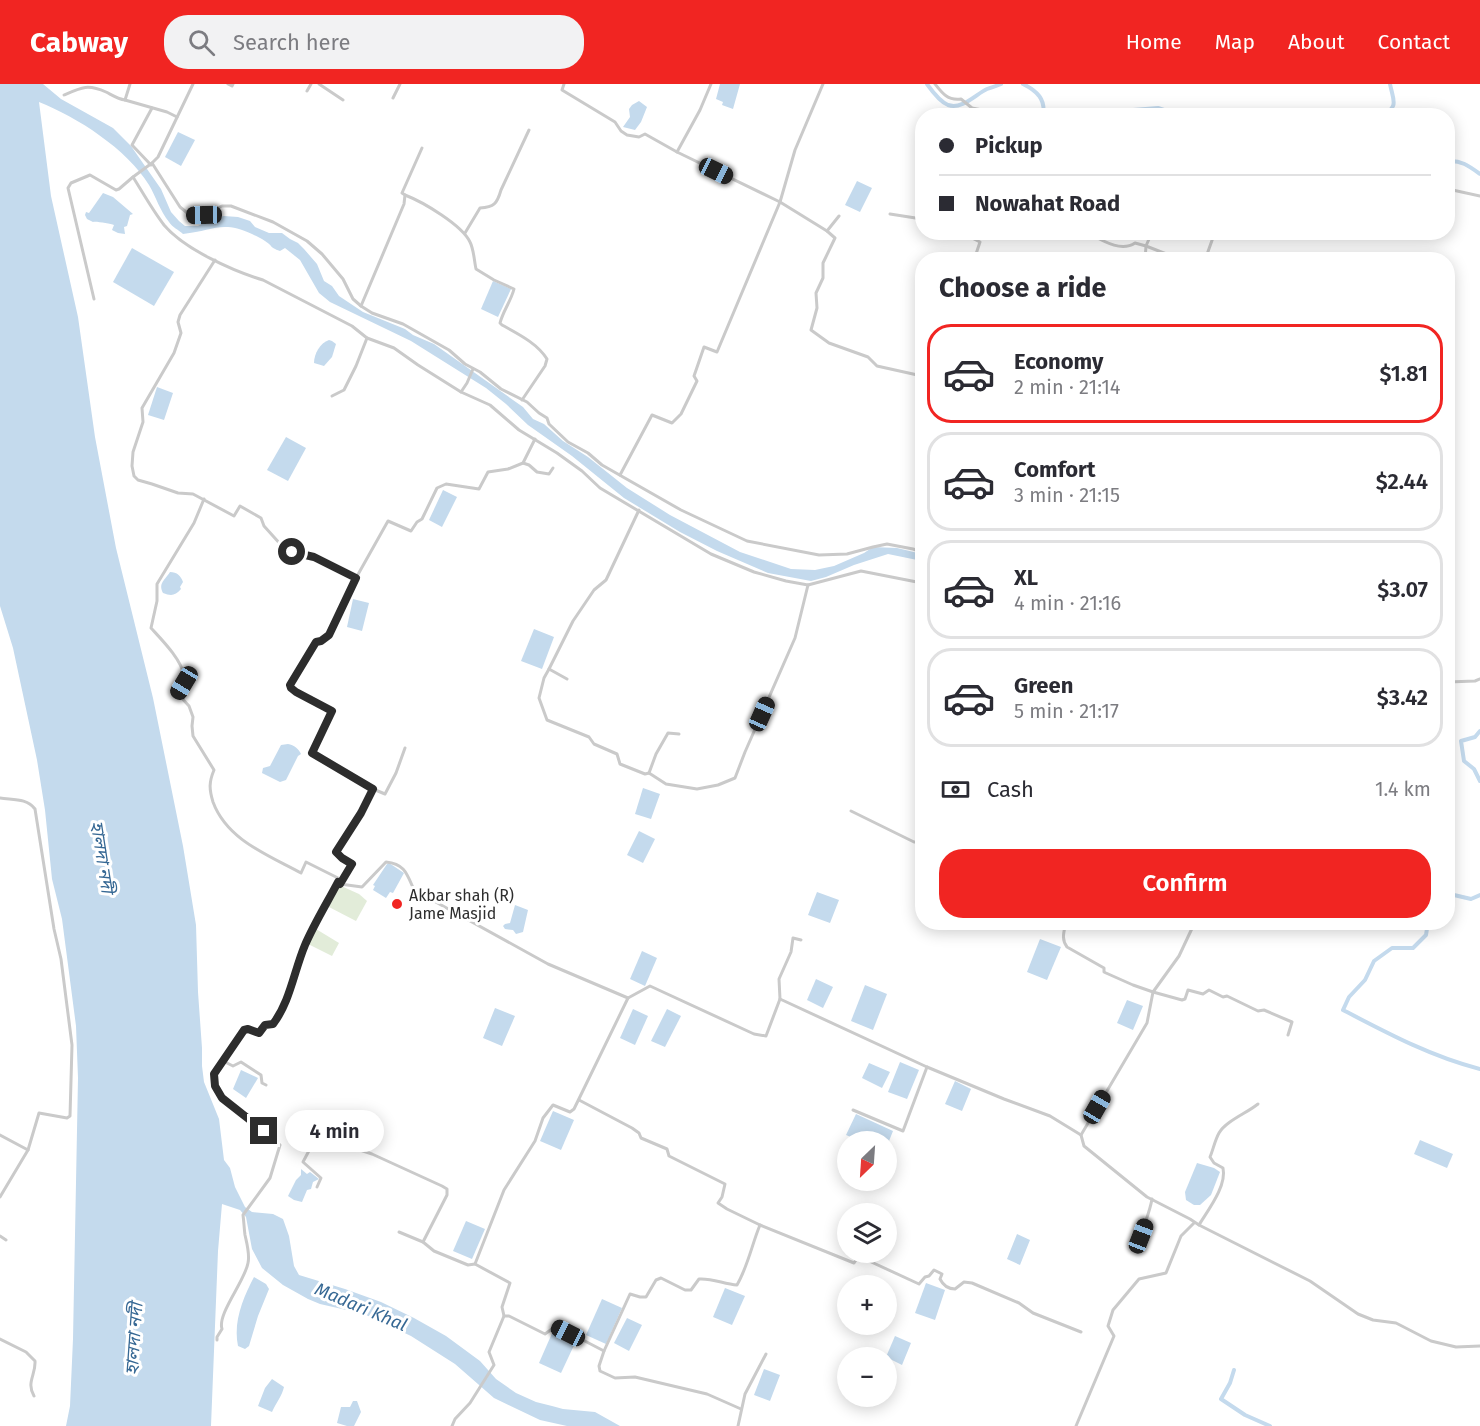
<!DOCTYPE html>
<meta charset="utf-8">
<style>
body{margin:0;font-family:"Fira Sans","Noto Sans Bengali",sans-serif;background:#f2f2f3;color:#2b2b33;height:100vh;display:flex;flex-direction:column;font-size:22px;white-space:nowrap}
*{box-sizing:border-box;margin:0}
p{font-size:20px;color:#7c7c81}
.icon{flex:none;width:33px;height:33px;fill:none;stroke:currentColor;stroke-width:2;stroke-linecap:round;stroke-linejoin:round}
.map{position:relative;flex:1;overflow:hidden}
.details{position:absolute;left:915px;top:168px;width:540px;height:678px;display:flex;flex-direction:column;background:#fff;border-radius:24px;box-shadow:0 3px 15px #0003}
.details>*{flex:none}
.top-card{position:absolute;left:915px;top:24px;width:540px;height:132px;border-radius:24px;box-shadow:0 3px 15px #0003;display:grid;align-content:center;height:132px;padding:0 24px;background:#fff}
.needle{width:39px;rotate:205deg}
.controls{position:absolute;left:837px;top:1047px;display:grid;gap:12px}
.controls a{display:grid;place-items:center;width:60px;height:60px;border-radius:50%;background:#fff;box-shadow:0 3px 15px #0003;font-size:30px}
.end{position:absolute;width:27px;height:27px;margin:-14px;border:8px solid #2d2d2d;background:#fff;box-shadow:0 0 0 3px #fff}
.from{border-radius:50%}
.bubble{position:absolute;height:42px;border-radius:21px;background:#fff;box-shadow:0 3px 15px #0003;font-size:20px;font-weight:600;line-height:42px;text-align:center}
.car{position:absolute;width:18px;height:36px;margin:-18px -9px;border-radius:8px;box-shadow:0 0 4px 2px #0007;background:linear-gradient(#222 24%,#8ab4d8 0 40%,#222 0 76%,#8ab4d8 0 86%,#222 0)}
.top-card b{display:flex;align-items:center;gap:21px;height:57px;font-size:22px}
.top-card b+b{border-top:2px solid #e1e1e2}
.top-card i{width:15px;height:15px;background:#2b2b33}
ul{padding:0;list-style:none}
li{display:flex;align-items:center;gap:18px;height:99px;margin:0 12px 9px;padding:0 12px;border:3px solid #e1e1e2;border-radius:24px}
li div{flex:1}
li b{display:block;font-size:22px}
li em{font-style:normal;font-weight:600}
li.current{border-color:#f12522}
li>.icon{width:54px;height:54px;stroke-width:1.5}
h2{padding:0 24px;font-size:27px;line-height:72px}
.pay{display:flex;align-items:center;gap:15px;height:66px;padding:0 24px;font-size:22px}
.pay p{margin-inline-start:auto}
.primary-button{display:flex;gap:12px;margin-top:auto;padding:12px 24px}
.primary-button a{flex:1;height:69px;border-radius:24px;background:#f12522;color:#fff;font-size:24px;font-weight:600;line-height:69px;text-align:center}
header{display:flex;align-items:center;gap:36px;box-sizing:border-box;height:84px;padding:0 30px;background:#f12522;color:#fff}
header strong{font-size:28px}
nav{display:flex;gap:33px;margin-inline-start:auto;font-size:21px}
.search{width:420px;height:54px;background:#f2f2f3;display:flex;align-items:center;gap:15px;box-sizing:border-box;padding:0 21px;border-radius:24px;color:#7c7c81;font-size:22px}
.map>svg:first-child{display:block}
</style>
<header>
<strong>Cabway</strong>
<div class="search"><svg class="icon" aria-label="search" viewBox="0 0 24 24"><circle cx="10" cy="10" r="6"/><path d="M15 15l6 6"/></svg>Search here</div>
<nav><a>Home</a><a>Map</a><a>About</a><a>Contact</a></nav>
</header>
<div class="map">
<svg width="1480" height="1342" viewBox="0 0 1480 1342">
<rect width="100%" height="100%" fill="#fff"/>
<g fill="#e2ecd9">
<polygon points="339,801 359,810 367,817 356,837 327,822"/>
<polygon points="316,845 339,859 332,872 308,860"/>
</g>
<g fill="#c4daed">
<path d="M0 0H43L61 15 113 44 131 62 161 105 171 128 179 137 185 142H198L211 135 224 132 238 133 250 137 255 143 269 149H282L290 155 298 159 304 165 317 180 324 197 332 202 339 212 363 228 405 245 413 251 434 260 523 323 533 335 544 340 563 357 588 373 627 404 670 431 740 468 791 485 815 486 834 482 864 469 873 463 897 464 922 470V477L888 470 854 481 826 493 811 497 768 489 717 467 680 448 624 414 572 372 528 341 506 320 486 304 411 257 330 218 319 209 300 176 285 164 280 167C269 163 273 162 265 157 261 154 256 152 252 150 222 136 213 147 183 150 179 146 172 143 169 138 160 127 156 113 149 101 127 65 77 33 39 18L51 112 78 233 95 353 116 464 153 614 183 762 196 841 198 908 202 964V982L204 998 219 1035 224 1076 230 1084 235 1103 245 1123 252 1128 273 1130 283 1135 289 1152 294 1182 299 1191 345 1205 381 1218 414 1234 446 1252 480 1277 496 1295 516 1309 536 1318 552 1322 563 1325 595 1328 620 1342H567L540 1336 494 1314 455 1280 411 1252 364 1230 320 1220 308 1215 283 1201 262 1184 252 1165 246 1133 240 1126 222 1120 218 1167 211 1342H66L70 1322 73 1255 78 994 76 942 62 835 52 795 45 726 37 676 13 564 0 522Z"/>
<polygon points="720,0 740,0 733,25 722,21 723,18 716,15"/>
<polygon points="639,17 647,23 641,38 635,46 623,43 630,33 629,25 632,21"/>
<polygon points="178,48 195,56 181,82 165,73"/>
<polygon points="857,97 872,104 860,128 845,121"/>
<path d="M103 109 113 113 133 130 130 131 127 142 124 143 125 150 118 149 112 146 114 141C111 140 96 137 93 138L87 135 85 131 86 128 89 129Z"/>
<polygon points="132,164 174,188 154,222 113,198"/>
<polygon points="493,197 511,205 498,233 481,225"/>
<path d="M329 256 332 257 336 260 332 273 324 282 314 279C314 270 320 259 329 256Z"/>
<polygon points="157,303 173,309 164,336 148,331"/>
<polygon points="286,353 306,364 288,397 267,386"/>
<polygon points="443,406 457,413 442,443 429,436"/>
<path d="M170 488C177 488 181 492 183 498L180 503 181 505C175 512 171 512 163 509 158 499 165 496 170 488Z"/>
<polygon points="353,515 369,519 362,547 347,543"/>
<polygon points="534,545 554,553 542,585 521,577"/>
<path d="M288 660C294 661 299 665 301 670L298 672 286 696 280 698 262 689 263 684 270 682 281 661Z"/>
<polygon points="643,704 660,710 651,735 635,730"/>
<polygon points="639,747 655,755 643,779 627,771"/>
<polygon points="389,779 404,789 393,809 390,808 386,814 373,806 375,802 373,801 387,780"/>
<polygon points="817,808 839,816 830,839 808,831"/>
<polygon points="515,821 528,826 523,848 516,850 513,846 505,845 503,842 505,840 510,839"/>
<polygon points="1040,855 1061,863 1047,896 1027,888"/>
<polygon points="642,867 657,874 645,902 630,895"/>
<polygon points="816,895 833,903 823,924 807,916"/>
<polygon points="865,901 887,910 873,946 851,937"/>
<polygon points="1127,916 1143,922 1133,946 1117,939"/>
<polygon points="495,924 515,932 502,962 483,954"/>
<polygon points="633,925 648,932 635,961 620,954"/>
<polygon points="667,925 681,932 665,963 651,957"/>
<polygon points="900,978 919,986 907,1015 888,1008"/>
<polygon points="869,979 890,988 882,1004 862,994"/>
<polygon points="241,986 258,994 246,1014 233,1005"/>
<polygon points="955,997 971,1005 962,1027 945,1020"/>
<polygon points="553,1027 574,1036 561,1066 540,1057"/>
<polygon points="856,1030 893,1047 887,1062 886,1058 860,1057 846,1051"/>
<polygon points="1420,1056 1453,1070 1447,1084 1414,1070"/>
<polygon points="1197,1079 1214,1084 1220,1088 1211,1111 1200,1121 1194,1121 1186,1116 1185,1108"/>
<polygon points="301,1085 307,1090 310,1088 319,1095 313,1098 311,1105 307,1106 302,1118 294,1116 288,1112 296,1096 301,1091"/>
<polygon points="466,1137 485,1145 472,1175 453,1167"/>
<polygon points="1017,1150 1030,1156 1020,1181 1007,1175"/>
<path d="M254 1193 266 1200 269 1205 258 1232 249 1262 245 1265 238 1262C233 1238 243 1214 254 1193Z"/>
<polygon points="926,1199 945,1206 935,1236 915,1229"/>
<polygon points="725,1204 745,1212 732,1241 713,1233"/>
<polygon points="602,1215 622,1224 606,1260 586,1251"/>
<polygon points="627,1234 642,1241 629,1267 614,1259"/>
<polygon points="553,1247 576,1257 561,1289 539,1279"/>
<polygon points="895,1252 911,1259 902,1281 886,1273"/>
<polygon points="764,1285 780,1291 770,1317 754,1311"/>
<path d="M272 1295 284 1303C282 1312 276 1319 272 1328L258 1322 265 1304Z"/>
<polygon points="353,1317 357,1317 361,1328 354,1342 347,1342 337,1339 341,1323 350,1323"/>
</g>
<g fill="none" stroke-linecap="round" stroke-linejoin="round">
<g stroke="#c4daed" stroke-width="4">
<path d="M927 0C932 7 939 17 948 21 962 26 976 10 987 5 992 3 997 2 1001 0"/>
<path d="M1023 0C1037 7 1046 15 1043 32"/>
<polyline points="1099,32 1108,28 1158,24 1164,26 1169,32"/>
<path d="M1381 32C1400 23 1393 16 1390 0"/>
<path d="M1448 77C1461 76 1469 82 1480 90"/>
<polyline points="1480,647 1475,653 1461,657 1464,677 1474,685 1480,697"/>
<polyline points="1448,814 1454,811 1471,815 1480,811"/>
<path d="M1428 838 1426 851 1413 864H1392L1374 877 1365 896 1349 913 1343 926C1387 949 1432 973 1480 985"/>
<polyline points="1234,1286 1230,1299 1221,1315 1245,1331 1270,1342"/>
</g>
<g stroke="#cacaca" stroke-width="3">
<polyline points="130,0 125,16 167,28 177,33"/>
<polyline points="193,0 158,73 152,79 180,123 191,132 204,131 222,122 231,122 273,138 307,157 322,170 343,195 353,215 361,222 372,229 403,240 449,266 465,280 480,288 501,305 527,318 539,329 547,334 549,340 568,358 588,369 602,381 681,426 747,457 819,471 847,470 873,463 887,460 913,465 922,468"/>
<polyline points="228,0 232,2 233,0"/>
<polyline points="319,0 343,16"/>
<polyline points="564,0 562,6 615,38 621,47 627,51 639,53 645,50 677,68 780,118 717,268 704,263 694,292 697,297 681,330 672,339 652,331 620,391"/>
<polyline points="823,0 795,66 780,118 827,147"/>
<path d="M935 0C942 9 948 17 961 15L972 24 1012 32"/>
<polyline points="307,7 311,0"/>
<path d="M64 11C82 3 88 0 106 8 112 11 118 15 125 16"/>
<polyline points="393,14 400,0"/>
<polyline points="677,68 700,26 711,0"/>
<path d="M152 79 133 93C143 109 153 127 164 141 184 165 233 187 263 196L352 242 367 254 394 264 418 281 461 308 490 321 519 346 557 369 582 387 600 404 711 470 754 488 786 497 808 501 861 487 922 499"/>
<polyline points="151,81 132,61 152,24"/>
<polyline points="1448,105 1480,112"/>
<path d="M405 111C423 118 462 141 470 158 474 166 474 176 476 185L494 196 514 205C511 217 503 227 500 239L502 241C518 250 537 259 547 275L545 282 522 316"/>
<polyline points="890,130 922,135"/>
<polyline points="839,132 827,147 835,154 823,179 823,194 816,209 817,224 811,246 829,259 868,273 877,282 922,292"/>
<polyline points="960,148 980,158 976,170 986,176"/>
<path d="M1086 148C1100 155 1120 169 1135 159L1146 162 1145 176"/>
<polyline points="1152,148 1146,162 1182,176"/>
<path d="M465 149 480 124C494 123 497 120 501 106L529 46"/>
<polyline points="215,176 180,231 178,238 181,249 174,269 142,324 143,338 133,368 132,382 134,392 138,396 152,400 178,409 193,410 234,432 240,422 261,434 264,442 282,462 292,468 314,473 356,494"/>
<polyline points="1205,176 1215,148"/>
<polyline points="94,215 68,104 71,99 90,91 116,106 119,105 133,93"/>
<polyline points="361,222 404,120 405,111 402,109 422,64"/>
<polyline points="918,251 921,245 922,246"/>
<polyline points="461,308 467,299 473,285"/>
<polyline points="332,312 344,306 356,282 367,254"/>
<polyline points="523,379 529,381 537,388 549,390 553,384"/>
<path d="M204 415 194 439 157 500V517L151 544C161 555 182 576 184 592 185 598 181 604 178 610L189 622 193 633 192 642 193 652 214 686C209 698 209 705 213 718 227 756 268 771 301 789L306 778 342 796"/>
<polyline points="549,585 573,537 594,506 606,496 639,426"/>
<polyline points="567,595 549,585 544,594 539,614 547,636 589,653 594,660 617,670 620,680 645,690 649,689 666,700 697,705 718,701 735,694 745,668 795,554 808,501"/>
<polyline points="1448,598 1475,597 1480,595"/>
<polyline points="649,689 656,670 668,649 679,650"/>
<polyline points="373,705 312,669 332,627 296,608 291,604 290,600 316,559 321,557 329,551 356,494 388,437 411,447 417,438 422,435 437,404 446,400 479,405 488,388 508,385 523,379 535,355"/>
<path d="M0 714C13 716 27 714 35 725L54 845 61 875 72 961 70 1032 67 1034 39 1029 28 1066"/>
<polyline points="851,727 914,758 922,758"/>
<path d="M340 800 362 803 386 778C405 780 407 790 414 806L548 880 628 914 574 1025 570 1028 553 1021 543 1034 535 1057 504 1106 475 1180 510 1199 502 1223 504 1232 489 1268 494 1281 470 1319 455 1335 452 1342"/>
<path d="M1066 838C1064 848 1061 855 1067 863L1104 884V888L1106 889 1133 901 1153 908 1179 872 1195 838"/>
<polyline points="628,914 650,902 754,950 766,952 780,915 779,895 791,868 793,854 801,856"/>
<polyline points="780,915 927,983 1004,1015 1050,1032 1081,1051 1084,1062 1147,1113 1190,1135 1199,1141 1310,1197 1358,1230 1373,1236 1396,1239 1431,1257 1456,1263 1480,1262"/>
<polyline points="223,977 233,982 241,978 261,991 262,999 266,1001"/>
<path d="M579 1016 632 1044 639 1049 641 1054 667 1065 669 1072 725 1100 722 1113 718 1119 727 1125 760 1141C752 1160 748 1182 737 1201 724 1200 712 1194 699 1195L691 1206H685L661 1194 656 1196 646 1213H640L630 1210 604 1267"/>
<polyline points="853,1026 903,1047 927,983"/>
<polyline points="0,1051 28,1066 0,1113"/>
<polyline points="1081,1051 1147,939 1153,908 1182,916 1185,915 1188,906 1203,910 1209,906 1223,913 1227,912 1258,927 1264,926 1292,938 1288,951"/>
<polyline points="317,1103 321,1094 303,1078 312,1061 320,1056 330,1056 372,1070 442,1102 447,1105 447,1111 423,1158"/>
<path d="M760 1141 854 1179 858 1173 867 1176 919 1200 925 1193 929 1192 934 1186 942 1190 940 1195C943 1201 948 1205 955 1205L964 1198 972 1199 1019 1219 1033 1229 1081 1248"/>
<path d="M1199 1141C1208 1126 1227 1102 1223 1084L1214 1079 1210 1073C1213 1066 1215 1056 1219 1049 1226 1037 1247 1029 1258 1020"/>
<polyline points="399,1148 423,1158 434,1167 468,1181 475,1180"/>
<polyline points="0,1152 6,1156"/>
<path d="M1138 1168C1139 1150 1149 1133 1152 1115"/>
<polyline points="504,1232 509,1232 545,1250 556,1242 604,1267 599,1282 600,1287 615,1294 635,1293 707,1310 741,1325"/>
<path d="M0 1255 26 1268 35 1277C36 1291 26 1298 34 1312"/>
<path d="M217 1256V1253L222 1245C217 1230 245 1197 248 1179 250 1170 247 1160 245 1151 244 1144 244 1138 243 1131L270 1094 280 1061 222 1014 215 1002 214 990 245 946 248 945 259 949 265 941 273 940C291 918 294 887 304 861 313 840 327 819 338 799L340 800 352 780 342 774 336 768 361 729 373 705 385 710 396 689 405 664"/>
<polyline points="738,1342 745,1310 766,1270"/>
<polyline points="1076,1342 1114,1252 1108,1242 1113,1226 1139,1195 1166,1189 1181,1152 1194,1139"/>
</g>
</g>
<g fill="none" stroke-linecap="round" stroke-linejoin="round">
<path stroke="#2d2d2d" stroke-width="8" d="M264 1047 222 1014 215 1002 214 990 244 946 248 945 259 949 265 941 273 940C290 918 294 887 305 861 314 840 327 819 338 798L340 800 352 780 342 774 336 768 361 729 373 705 312 669 332 627 296 608 291 604 290 601 316 558 321 557 329 551 356 494 314 473 292 468"/>
</g>
<circle fill="#f12522" stroke="#fff" stroke-width="2" cx="397" cy="820" r="6"/>
<g text-anchor="middle" stroke-width="6" stroke-linejoin="round" paint-order="stroke">
<g font-size="16" fill="#2d2d2d" stroke="#fff" text-anchor="start">
<text x="409" y="817">Akbar shah (R)<tspan x="409" dy="18">Jame Masjid</tspan></text>
</g>
<g font-size="18" font-style="italic" fill="#366894" stroke="#fff">
<text transform="translate(102 773) rotate(81)" y="6">হালদা নদী</text>
<text transform="translate(361 1223) rotate(23)" y="6">Madari Khal</text>
<text transform="translate(134 1255) rotate(-86)" y="6">হালদা নদী</text>
</g>
</g>
</svg>
<div class="controls">
<a><svg class="needle" viewBox="-14 -14 28 28"><path d="M0-13l5 13h-10z" fill="#e53935"/><path d="M0 13l5-13h-10z" fill="#7c7c81"/></svg></a>
<a><svg class="icon" aria-label="layers" viewBox="0 0 24 24"><path d="M12 4l9 5-9 5-9-5zM3 14l9 5 9-5"/></svg></a>
<a>+</a>
<a>−</a>
</div>
<i class="end from" style="left:292px;top:468px"></i>
<i class="end" style="left:264px;top:1047px"></i>
<div class="bubble" style="left:285px;top:1026px;width:99px">4 min</div>
<i class="car" style="left:716px;top:87px;rotate:116deg"></i>
<i class="car" style="left:204px;top:131px;rotate:269deg"></i>
<i class="car" style="left:184px;top:599px;rotate:211deg"></i>
<i class="car" style="left:762px;top:630px;rotate:24deg"></i>
<i class="car" style="left:1097px;top:1023px;rotate:30deg"></i>
<i class="car" style="left:1141px;top:1152px;rotate:21deg"></i>
<i class="car" style="left:568px;top:1249px;rotate:297deg"></i>
<div class="top-card">
<b><i class="from"></i>Pickup</b>
<b><i></i>Nowahat Road</b>
</div>
<section class="details">
<h2>Choose a ride</h2>
<ul>
<li class="current"><svg class="icon" aria-label="car" viewBox="0 0 24 24"><path d="M5 17H2v-5l4-1 3-4h7l3 4 3 1v5h-3M9 17h6M6 11h13"/><circle cx="7" cy="17" r="2"/><circle cx="17" cy="17" r="2"/></svg><div><b>Economy</b><p>2 min · 21:14</p></div><em>$1.81</em></li>
<li><svg class="icon" aria-label="car" viewBox="0 0 24 24"><path d="M5 17H2v-5l4-1 3-4h7l3 4 3 1v5h-3M9 17h6M6 11h13"/><circle cx="7" cy="17" r="2"/><circle cx="17" cy="17" r="2"/></svg><div><b>Comfort</b><p>3 min · 21:15</p></div><em>$2.44</em></li>
<li><svg class="icon" aria-label="car" viewBox="0 0 24 24"><path d="M5 17H2v-5l4-1 3-4h7l3 4 3 1v5h-3M9 17h6M6 11h13"/><circle cx="7" cy="17" r="2"/><circle cx="17" cy="17" r="2"/></svg><div><b>XL</b><p>4 min · 21:16</p></div><em>$3.07</em></li>
<li><svg class="icon" aria-label="car" viewBox="0 0 24 24"><path d="M5 17H2v-5l4-1 3-4h7l3 4 3 1v5h-3M9 17h6M6 11h13"/><circle cx="7" cy="17" r="2"/><circle cx="17" cy="17" r="2"/></svg><div><b>Green</b><p>5 min · 21:17</p></div><em>$3.42</em></li>
</ul>
<div class="pay"><svg class="icon" aria-label="cash" viewBox="0 0 24 24"><path d="M3 7h18v10H3z"/><circle cx="12" cy="12" r="2"/></svg>Cash<p>1.4 km</p></div>
<div class="primary-button"><a>Confirm</a></div>
</section>
</div>
